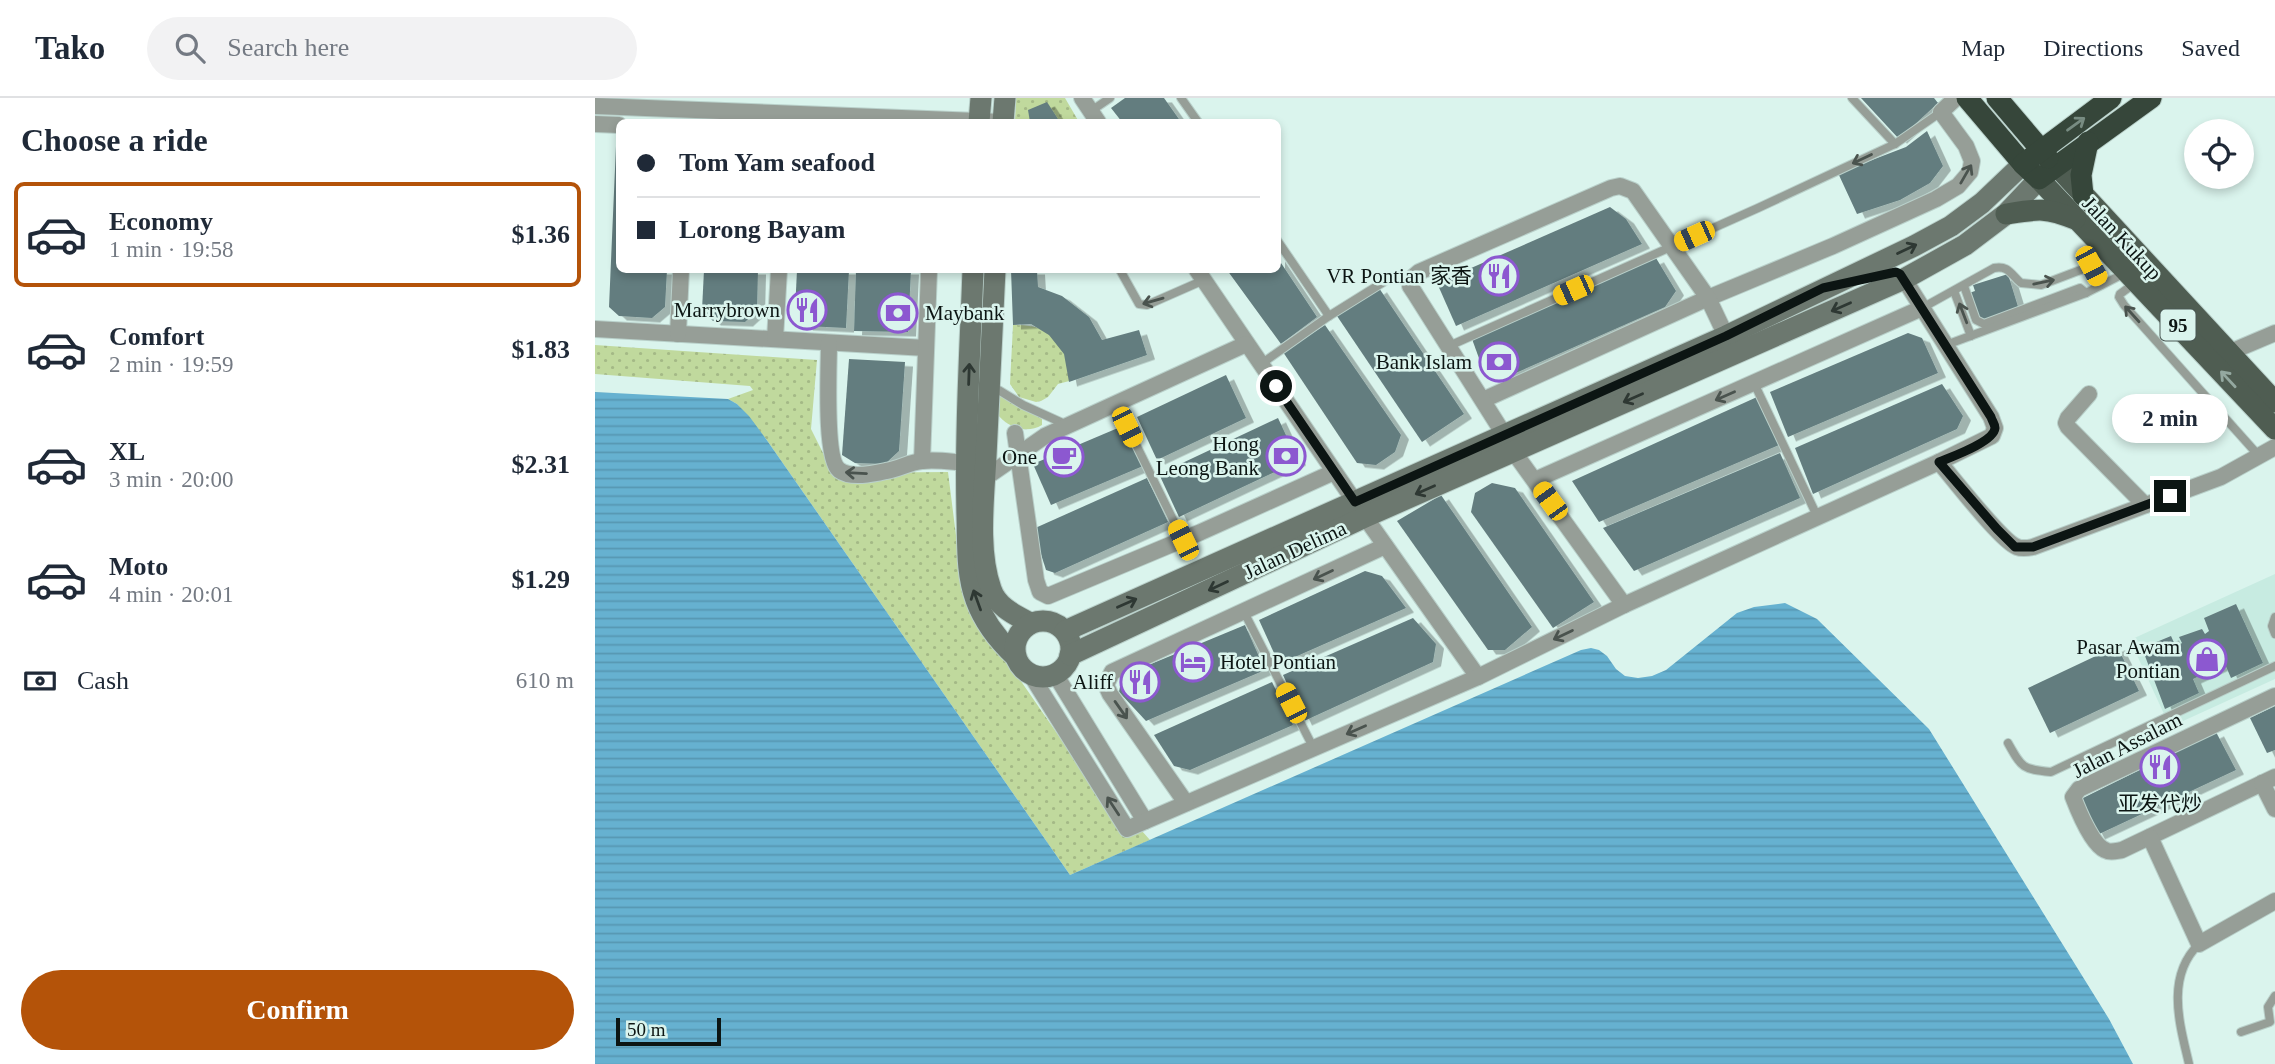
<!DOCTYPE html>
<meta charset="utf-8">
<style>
body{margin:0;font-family:"Times New Roman","Noto Sans SC",serif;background:#f2f2f3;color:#1f2937;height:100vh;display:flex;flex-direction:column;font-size:26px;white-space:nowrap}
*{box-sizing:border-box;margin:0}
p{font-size:23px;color:#747a83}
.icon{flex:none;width:38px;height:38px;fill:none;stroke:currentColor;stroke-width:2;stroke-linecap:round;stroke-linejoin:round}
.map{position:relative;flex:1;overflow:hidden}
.side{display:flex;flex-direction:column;background:#fff;width:595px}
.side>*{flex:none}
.guide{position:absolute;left:21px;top:21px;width:665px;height:154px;border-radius:10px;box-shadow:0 4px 10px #0003;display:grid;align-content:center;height:154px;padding:0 21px;background:#fff}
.buttons{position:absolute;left:1589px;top:21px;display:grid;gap:14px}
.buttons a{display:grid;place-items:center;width:70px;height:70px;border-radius:50%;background:#fff;box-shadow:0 4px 10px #0003;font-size:35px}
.scale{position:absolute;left:21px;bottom:18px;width:105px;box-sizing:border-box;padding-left:7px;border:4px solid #0c1513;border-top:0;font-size:19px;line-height:24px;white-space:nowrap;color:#0c1513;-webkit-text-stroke:5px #daf4ed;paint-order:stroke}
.end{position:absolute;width:32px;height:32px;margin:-16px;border:9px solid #0c1513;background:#fff;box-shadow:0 0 0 4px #fff}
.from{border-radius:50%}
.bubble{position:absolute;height:49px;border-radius:24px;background:#fff;box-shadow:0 4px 10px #0003;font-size:23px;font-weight:800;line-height:49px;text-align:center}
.car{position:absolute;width:21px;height:42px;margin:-21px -10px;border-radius:9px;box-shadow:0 0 5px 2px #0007;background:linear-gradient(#f5c518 24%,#345 0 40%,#f5c518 0 76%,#345 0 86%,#f5c518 0)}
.guide b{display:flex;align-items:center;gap:24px;height:66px;font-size:26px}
.guide b+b{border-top:2px solid #e0e1e3}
.guide i{width:18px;height:18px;background:#1f2937}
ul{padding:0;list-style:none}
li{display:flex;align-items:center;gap:21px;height:105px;margin:0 14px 10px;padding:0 7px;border:4px solid transparent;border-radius:10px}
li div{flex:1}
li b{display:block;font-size:26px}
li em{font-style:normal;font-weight:800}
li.on{border-color:#b45309}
li>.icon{width:63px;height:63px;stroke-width:1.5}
h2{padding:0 21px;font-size:32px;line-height:84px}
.pay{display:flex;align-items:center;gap:18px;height:77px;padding:0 21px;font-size:26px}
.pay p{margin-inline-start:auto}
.action{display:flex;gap:14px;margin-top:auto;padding:14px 21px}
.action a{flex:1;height:80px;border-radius:42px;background:#b45309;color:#fff;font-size:28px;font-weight:800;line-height:80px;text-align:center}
header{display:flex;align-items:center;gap:42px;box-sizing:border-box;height:98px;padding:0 35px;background:#fff;border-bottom:2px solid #e0e1e3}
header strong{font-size:33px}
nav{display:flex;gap:38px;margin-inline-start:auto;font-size:24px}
.search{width:490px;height:63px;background:#f2f2f3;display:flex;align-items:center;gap:18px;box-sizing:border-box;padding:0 24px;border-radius:38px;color:#747a83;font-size:26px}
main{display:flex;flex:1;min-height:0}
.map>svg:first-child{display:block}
</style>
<header>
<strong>Tako</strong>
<div class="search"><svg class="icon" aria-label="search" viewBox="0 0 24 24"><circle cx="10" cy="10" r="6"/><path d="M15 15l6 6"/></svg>Search here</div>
<nav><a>Map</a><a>Directions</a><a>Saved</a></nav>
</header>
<main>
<section class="side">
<h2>Choose a ride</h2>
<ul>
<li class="on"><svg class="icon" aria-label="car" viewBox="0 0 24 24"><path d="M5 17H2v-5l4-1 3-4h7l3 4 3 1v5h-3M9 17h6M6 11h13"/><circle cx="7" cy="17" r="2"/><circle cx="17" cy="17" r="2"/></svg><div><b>Economy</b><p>1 min · 19:58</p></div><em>$1.36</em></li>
<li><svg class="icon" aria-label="car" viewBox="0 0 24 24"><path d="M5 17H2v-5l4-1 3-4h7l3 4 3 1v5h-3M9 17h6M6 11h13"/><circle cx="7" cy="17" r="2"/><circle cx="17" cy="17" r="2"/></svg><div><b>Comfort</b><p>2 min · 19:59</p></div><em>$1.83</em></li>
<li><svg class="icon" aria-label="car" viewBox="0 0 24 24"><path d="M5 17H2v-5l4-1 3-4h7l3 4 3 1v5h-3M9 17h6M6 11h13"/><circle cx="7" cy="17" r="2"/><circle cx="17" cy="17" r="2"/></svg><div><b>XL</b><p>3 min · 20:00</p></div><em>$2.31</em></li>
<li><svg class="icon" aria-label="car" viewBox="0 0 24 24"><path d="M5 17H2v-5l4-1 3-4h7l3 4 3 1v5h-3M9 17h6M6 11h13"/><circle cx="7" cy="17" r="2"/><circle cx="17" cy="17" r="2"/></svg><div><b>Moto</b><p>4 min · 20:01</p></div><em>$1.29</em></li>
</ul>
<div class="pay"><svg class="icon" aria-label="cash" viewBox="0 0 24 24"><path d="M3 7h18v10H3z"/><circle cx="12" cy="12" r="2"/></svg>Cash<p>610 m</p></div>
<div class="action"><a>Confirm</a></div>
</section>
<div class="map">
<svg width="1680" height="966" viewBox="0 0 1680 966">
<defs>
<pattern id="park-dots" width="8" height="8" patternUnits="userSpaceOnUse" patternTransform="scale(1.75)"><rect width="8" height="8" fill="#c0d99d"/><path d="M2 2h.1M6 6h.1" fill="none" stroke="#a4b986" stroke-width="1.8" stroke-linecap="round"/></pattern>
<pattern id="water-rules" width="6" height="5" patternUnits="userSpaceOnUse" patternTransform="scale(1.75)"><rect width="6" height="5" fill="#66b1d0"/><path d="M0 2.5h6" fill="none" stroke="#5797b2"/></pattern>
<filter id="shadow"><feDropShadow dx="8" dy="4.5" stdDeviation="0" flood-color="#0004"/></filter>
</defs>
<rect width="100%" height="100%" fill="#daf4ed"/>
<polygon fill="#c7ebe1" points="1680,476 1680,581 1575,629 1535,542"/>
<g fill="url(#park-dots)">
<polygon points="421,0 470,0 484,24 420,24"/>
<path d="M418 227C460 226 468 246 478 282L463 286 453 299 446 303 441 304 424 299 415 286Z"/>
<polygon points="0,247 222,262 216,331 238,375 353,374 369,501 468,644 555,742 475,777 171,341 142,306 133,301 158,292 155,288 0,276"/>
<path d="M402 293 447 321V327C432 336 414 330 403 317Z"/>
</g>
<polygon fill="url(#water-rules)" points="0,294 133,301 142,306 154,318 171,341 475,777 986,552 996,550 1004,552 1012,558 1021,571 1030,578 1043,580 1057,578 1071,572 1142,515 1159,509 1190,505 1222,521 1334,631 1514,921 1538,966 0,966"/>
<g fill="#647d7f" filter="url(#shadow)">
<polygon points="530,0 569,0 586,24 527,24 516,10"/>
<polygon points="1266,0 1339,0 1343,5 1304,41"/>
<polygon points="452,4 465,24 435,24 433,12"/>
<polygon points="1332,33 1348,68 1335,85 1305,102 1262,116 1243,75 1311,49"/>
<polygon points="24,45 24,172 72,172 70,209 57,220 24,218 14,209 21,48"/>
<polygon points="1015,109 1031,121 1047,146 861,228 842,185"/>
<polygon points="682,159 722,219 686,246 632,172 682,172"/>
<polygon points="1061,160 1081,193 1070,209 907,281 889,274 877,241"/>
<polygon points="109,172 163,172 162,213 150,224 118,223 107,212"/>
<polygon points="202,172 254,172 251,230 210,228 200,213"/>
<polygon points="261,172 316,172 313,234 259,233"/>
<polygon points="416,172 442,172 443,189 467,198 494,219 507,242 544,232 552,257 474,284 469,256 454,237 436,226 418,227"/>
<polygon points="1413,176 1424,212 1384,225 1374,195 1380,193 1378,187"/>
<polygon points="784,190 869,316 827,344 742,218"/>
<polygon points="730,227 806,337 800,354 781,367 762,365 688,254"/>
<polygon points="1313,235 1327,240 1343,275 1193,339 1175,294"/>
<polygon points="254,261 310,264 304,353 290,366 260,365 247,357"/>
<polygon points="631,277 651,320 562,362 542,319"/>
<polygon points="1347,286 1368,318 1362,331 1218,396 1200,350"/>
<polygon points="1162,299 1184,347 1004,424 977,383"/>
<polygon points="683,320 703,363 584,419 564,376"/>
<polygon points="530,327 548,368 456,407 438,366"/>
<polygon points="1185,355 1205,400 1039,473 1008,430"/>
<polygon points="552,380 573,424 460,475 451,472 438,431"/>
<polygon points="897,385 920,390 999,504 958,530 876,414 880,395"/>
<polygon points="846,397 937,529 910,552 893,552 802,423"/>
<polygon points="770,473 787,478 811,510 684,566 664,522"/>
<polygon points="1641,506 1668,565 1636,580 1630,566 1598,581 1604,595 1570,611 1547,550 1576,538 1581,549 1587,545 1584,539 1607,531 1610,536 1614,533 1609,520"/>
<polygon points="818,520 841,546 838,564 709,623 688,577"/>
<polygon points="650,527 670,572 551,623 524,594 527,578"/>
<polygon points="1522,548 1544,593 1455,635 1433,590"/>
<polygon points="677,584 698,627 595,672 579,668 559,637"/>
<polygon points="1680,608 1680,652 1672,655 1655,620"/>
<polygon points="1621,634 1641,672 1502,737 1484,702"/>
</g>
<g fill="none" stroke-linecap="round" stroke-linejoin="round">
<g stroke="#b9d0ca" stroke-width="10">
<g id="lane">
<polyline points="586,0 603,24"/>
<polyline points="1257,0 1300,46"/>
<polyline points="496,13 515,0"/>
<polyline points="682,142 734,218"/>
<polyline points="525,172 544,206 552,207 609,182"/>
<polyline points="1540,185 1525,196 1524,199 1529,207 1664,358"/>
<polyline points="1369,188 1381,222 1389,226 1485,190 1491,195"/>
<polyline points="1359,193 1376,238"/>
<path d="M1327 210 1399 170C1414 167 1416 177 1426 185L1446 187 1496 168 1506 187"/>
<polyline points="1351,247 1491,195 1530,175"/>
<polyline points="854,248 1163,110 1300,46 1346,14"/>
<polyline points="666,266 734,218 795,180 816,181"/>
<polyline points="1159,285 1223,420"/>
<polyline points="397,288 428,307 472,327"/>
<polyline points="521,306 588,442"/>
<polyline points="649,514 719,651"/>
<polyline points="1680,519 1677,528 1680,536"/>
<path d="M1413 645C1427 670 1427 671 1456 674L1680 568"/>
<polyline points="1646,934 1675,924 1673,909 1680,898"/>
<path d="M1594 966C1585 927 1570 879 1604 846"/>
</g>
</g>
<g stroke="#b9d0ca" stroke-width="18">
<g id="street">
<polyline points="487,0 503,24"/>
<polyline points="0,8 408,24"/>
<polyline points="0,26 24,27"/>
<polyline points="602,172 760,404"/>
<polyline points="0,231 331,250"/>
<polyline points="83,236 86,172"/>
<polyline points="180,241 184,172"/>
<path d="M234 245C234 267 229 360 244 372 256 381 278 376 291 373 304 371 315 364 327 363 341 361 357 364 371 365"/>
<polyline points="1633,255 1680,235"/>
<polyline points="1494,296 1473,320 1471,325 1473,329 1550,407"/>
<polyline points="888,302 1113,200 1238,148 1341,101 1363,88 1375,74 1377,63 1371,48 1346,14 1361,0"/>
<polyline points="420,335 441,482 445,494 453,498 606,434 739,374"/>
<polyline points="910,338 819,194 815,188 816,181 824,174 1016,90 1025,88 1038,93 1113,200 1131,238"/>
<polyline points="918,353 1029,507"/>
<polyline points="327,363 334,172"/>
<path d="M1344 364C1358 380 1406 443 1422 449 1427 451 1433 450 1438 449L1626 379 1680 349"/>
<polyline points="390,380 450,338 651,246"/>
<polyline points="940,382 1327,210"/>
<polyline points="770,419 883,579"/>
<polyline points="460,576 550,723"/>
<polyline points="436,577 532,731 883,579 1029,507 1344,364 1397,338 1400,330 1396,319 1309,181"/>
<path d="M1680 598 1484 691 1478 699C1483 712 1497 747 1510 752 1515 755 1521 753 1527 752L1680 679"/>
<polyline points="1667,685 1680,711"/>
<polyline points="591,705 515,596 511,587 517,574 790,448"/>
<polyline points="1555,739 1604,846 1680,803"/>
</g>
</g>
<g stroke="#b9d0ca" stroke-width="23">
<g id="secondary">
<polyline points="384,24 386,0"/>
<polyline points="408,24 410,0"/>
<path d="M378 172C375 253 370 335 372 417 373 445 371 475 381 502 389 524 403 542 420 558"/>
<path d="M400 172C397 234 394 296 391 358 389 399 382 452 396 491 402 509 420 517 435 525"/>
<circle cx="448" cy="551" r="28"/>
<polyline points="470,533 1131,238 1319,148 1356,128 1387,105 1428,66"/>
<polyline points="475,557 770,419 1309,181 1370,147 1411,116 1444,81"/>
</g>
</g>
<g stroke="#b9d0ca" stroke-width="23">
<g id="primary">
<polyline points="1461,67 1680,304"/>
<polyline points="1444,81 1680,331"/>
<path d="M1411 116C1443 111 1450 109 1480 121"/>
</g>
</g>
<g stroke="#b9d0ca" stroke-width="23">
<g id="highway">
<polyline points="1372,0 1428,66 1444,81 1556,0"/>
<polyline points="1402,0 1453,60"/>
<polyline points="1428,66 1516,0"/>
<polyline points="1488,97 1486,77 1493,44"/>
</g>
</g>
<use href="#lane" stroke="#969e97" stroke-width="8"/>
<use href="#street" stroke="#969e97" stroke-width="16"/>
<use href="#secondary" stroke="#6c786f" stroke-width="21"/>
<use href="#primary" stroke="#4f5d52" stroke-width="21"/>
<use href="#highway" stroke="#36463a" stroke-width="21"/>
</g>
<defs><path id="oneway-shaft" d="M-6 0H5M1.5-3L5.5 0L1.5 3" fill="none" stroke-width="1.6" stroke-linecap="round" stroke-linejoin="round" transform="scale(1.75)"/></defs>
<use stroke="#788c82" href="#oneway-shaft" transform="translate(1481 26) rotate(-36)"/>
<g stroke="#4a534e">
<use href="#oneway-shaft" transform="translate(1267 61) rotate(155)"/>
<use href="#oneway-shaft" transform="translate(1371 76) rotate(-60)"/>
<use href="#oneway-shaft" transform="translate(1449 184) rotate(-12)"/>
<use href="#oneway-shaft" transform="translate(558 203) rotate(164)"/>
<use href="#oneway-shaft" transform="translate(1368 215) rotate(-111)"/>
<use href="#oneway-shaft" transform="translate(1537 216) rotate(-132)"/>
<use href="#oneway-shaft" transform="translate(1130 298) rotate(156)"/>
<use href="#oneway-shaft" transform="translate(261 375) rotate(-177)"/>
<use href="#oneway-shaft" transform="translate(728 477) rotate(155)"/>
<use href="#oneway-shaft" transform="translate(968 537) rotate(154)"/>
<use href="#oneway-shaft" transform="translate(526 612) rotate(55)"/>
<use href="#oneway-shaft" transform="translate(761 632) rotate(156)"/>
<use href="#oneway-shaft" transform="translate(518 708) rotate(-123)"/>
</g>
<g stroke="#2e3833">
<use href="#oneway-shaft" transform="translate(1312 151) rotate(-25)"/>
<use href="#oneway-shaft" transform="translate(1246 209) rotate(156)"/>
<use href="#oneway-shaft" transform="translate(374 276) rotate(-88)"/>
<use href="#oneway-shaft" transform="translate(1038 300) rotate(156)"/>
<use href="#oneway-shaft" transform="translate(830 392) rotate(156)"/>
<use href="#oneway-shaft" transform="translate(623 488) rotate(155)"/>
<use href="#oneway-shaft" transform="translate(382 502) rotate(-110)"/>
<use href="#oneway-shaft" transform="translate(532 505) rotate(-24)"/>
</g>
<use stroke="#94a8a0" href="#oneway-shaft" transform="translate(1633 281) rotate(-133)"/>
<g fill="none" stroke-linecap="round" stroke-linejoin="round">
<path stroke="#0c1513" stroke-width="9" d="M681 288 760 404 1131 238 1228 190 1301 174 1305 176 1396 319C1397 323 1400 326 1400 330 1399 344 1356 359 1344 364L1402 431 1420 449H1438L1575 398"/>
</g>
<defs>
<g id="restaurant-ring" transform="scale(2.0125)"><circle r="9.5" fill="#daf4ed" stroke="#8c58d0" stroke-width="1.5"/><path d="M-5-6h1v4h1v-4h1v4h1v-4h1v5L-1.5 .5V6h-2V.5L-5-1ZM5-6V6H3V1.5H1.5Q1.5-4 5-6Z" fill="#8c58d0"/></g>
<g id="bank-ring" transform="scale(2.0125)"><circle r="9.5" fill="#daf4ed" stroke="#8c58d0" stroke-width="1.5"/><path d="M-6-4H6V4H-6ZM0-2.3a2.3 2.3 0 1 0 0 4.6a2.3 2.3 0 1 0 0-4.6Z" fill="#8c58d0"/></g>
<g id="cafe-ring" transform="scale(2.0125)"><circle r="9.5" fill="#daf4ed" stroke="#8c58d0" stroke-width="1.5"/><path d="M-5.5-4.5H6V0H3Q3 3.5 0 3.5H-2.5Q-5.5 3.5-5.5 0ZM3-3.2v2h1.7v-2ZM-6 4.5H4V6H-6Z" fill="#8c58d0"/></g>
<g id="shop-ring" transform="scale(2.0125)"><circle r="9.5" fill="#daf4ed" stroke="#8c58d0" stroke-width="1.5"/><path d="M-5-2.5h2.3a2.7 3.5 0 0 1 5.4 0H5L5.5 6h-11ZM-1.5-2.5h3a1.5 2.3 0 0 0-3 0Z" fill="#8c58d0"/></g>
<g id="hotel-ring" transform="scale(2.0125)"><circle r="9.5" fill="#daf4ed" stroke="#8c58d0" stroke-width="1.5"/><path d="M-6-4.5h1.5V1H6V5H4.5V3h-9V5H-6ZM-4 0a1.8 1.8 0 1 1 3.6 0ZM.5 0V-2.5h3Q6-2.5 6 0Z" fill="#8c58d0"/></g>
</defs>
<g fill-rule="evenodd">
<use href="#restaurant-ring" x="904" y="178"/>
<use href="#restaurant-ring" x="212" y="212"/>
<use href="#bank-ring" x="303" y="215"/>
<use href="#bank-ring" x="904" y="264"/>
<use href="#bank-ring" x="691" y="358"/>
<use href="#cafe-ring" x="469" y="359"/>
<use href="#shop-ring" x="1612" y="561"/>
<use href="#hotel-ring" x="598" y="564"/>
<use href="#restaurant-ring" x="545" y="584"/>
<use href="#restaurant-ring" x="1565" y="669"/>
</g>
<g text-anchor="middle" stroke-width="5" stroke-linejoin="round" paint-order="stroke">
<rect fill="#daf4ed" stroke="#4a5854" stroke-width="2" x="1565.5" y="211.5" width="35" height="31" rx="5"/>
<g font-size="19" font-weight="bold" fill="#0c1513">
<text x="1583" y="234">95</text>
</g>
<g font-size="21" fill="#0c1513" stroke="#daf4ed">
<text transform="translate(1527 140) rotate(47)" y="7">Jalan Kukup</text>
<text transform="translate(700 452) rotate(-25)" y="7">Jalan Delima</text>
<text transform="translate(1532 647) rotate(-27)" y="7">Jalan Assalam</text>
</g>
<g font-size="21" fill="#0c1513" stroke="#daf4ed" text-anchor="end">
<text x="877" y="185">VR Pontian 家香</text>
<text x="185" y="219">Marrybrown</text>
<text x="330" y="222" text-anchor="start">Maybank</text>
<text x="877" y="271">Bank Islam</text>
<text x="664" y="353">Hong<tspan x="664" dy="24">Leong Bank</tspan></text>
<text x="442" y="366">One</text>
<text x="1585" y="556">Pasar Awam<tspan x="1585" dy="24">Pontian</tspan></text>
<text x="625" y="571" text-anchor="start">Hotel Pontian</text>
<text x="518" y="591">Aliff</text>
<text x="1565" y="713" text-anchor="middle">亚发代炒</text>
</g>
</g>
</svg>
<div class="buttons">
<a><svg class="icon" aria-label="locate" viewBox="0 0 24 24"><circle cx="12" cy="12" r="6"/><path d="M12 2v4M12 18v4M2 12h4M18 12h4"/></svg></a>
</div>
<div class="scale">50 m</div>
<i class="end from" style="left:681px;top:288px"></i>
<i class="end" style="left:1575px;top:398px"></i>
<div class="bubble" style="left:1517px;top:296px;width:116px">2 min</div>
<i class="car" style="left:1099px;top:138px;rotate:246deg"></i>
<i class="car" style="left:1496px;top:168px;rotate:152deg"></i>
<i class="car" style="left:978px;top:192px;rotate:246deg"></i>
<i class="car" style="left:532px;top:329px;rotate:154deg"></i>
<i class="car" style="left:955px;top:403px;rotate:324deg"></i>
<i class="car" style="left:588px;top:442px;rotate:334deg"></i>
<i class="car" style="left:696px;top:605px;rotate:333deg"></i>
<div class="guide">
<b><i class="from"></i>Tom Yam seafood</b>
<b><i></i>Lorong Bayam</b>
</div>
</div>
</main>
